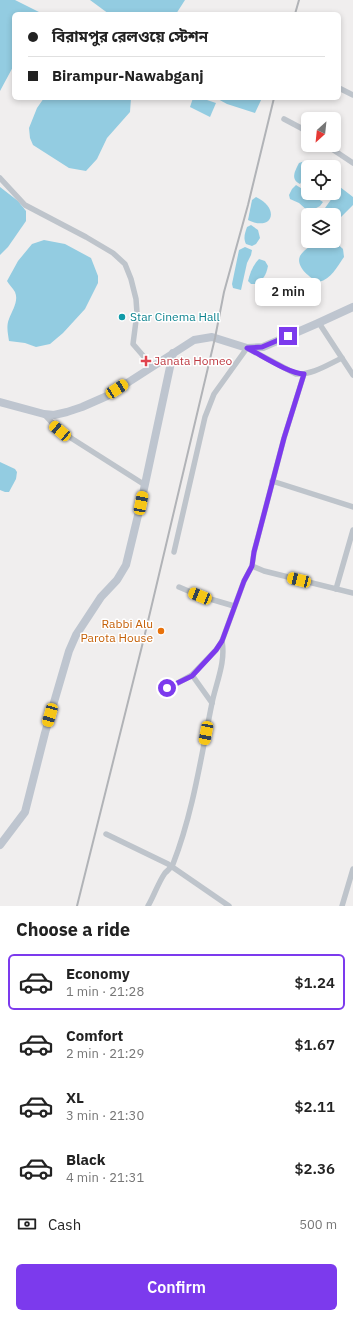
<!DOCTYPE html>
<meta charset="utf-8">
<style>
body{margin:0;font-family:"IBM Plex Sans","Noto Sans Bengali",sans-serif;background:#f6f6f6;color:#222;height:100vh;display:flex;flex-direction:column;font-size:15px;white-space:nowrap}
*{box-sizing:border-box;margin:0}
p{font-size:13px;color:#767676}
.icon{flex:none;width:22px;height:22px;fill:none;stroke:currentColor;stroke-width:2;stroke-linecap:round;stroke-linejoin:round}
.map{position:relative;height:906px;overflow:hidden}
.side{display:flex;flex-direction:column;background:#fff;flex:1}
.side>*{flex:none}
.top-card{position:absolute;left:12px;top:12px;width:329px;height:88px;border-radius:6px;box-shadow:0 2px 6px #0003;display:grid;align-content:center;height:88px;padding:0 16px;background:#fff}
.needle{width:26px;rotate:207deg}
.tools{position:absolute;left:301px;top:112px;display:grid;gap:8px}
.tools a{display:grid;place-items:center;width:40px;height:40px;border-radius:6px;background:#fff;box-shadow:0 2px 6px #0003;font-size:20px}
.end{position:absolute;width:18px;height:18px;margin:-9px;border:5px solid #7c3aed;background:#fff;box-shadow:0 0 0 2px #fff}
.from{border-radius:50%}
.bubble{position:absolute;height:28px;border-radius:6px;background:#fff;box-shadow:0 2px 6px #0003;font-size:13px;font-weight:600;line-height:28px;text-align:center}
.car{position:absolute;width:12px;height:24px;margin:-12px -6px;border-radius:5px;box-shadow:0 0 3px 1px #0007;background:linear-gradient(#f5c518 24%,#345 0 40%,#f5c518 0 76%,#345 0 86%,#f5c518 0)}
.top-card b{display:flex;align-items:center;gap:14px;height:38px;font-size:15px}
.top-card b+b{border-top:1px solid #e0e0e0}
.top-card i{width:10px;height:10px;background:#222}
ul{padding:0;list-style:none}
li{display:flex;align-items:center;gap:12px;height:56px;margin:0 8px 6px;padding:0 8px;border:2px solid transparent;border-radius:6px}
li div{flex:1}
li b{display:block;font-size:15px}
li em{font-style:normal;font-weight:600}
li.active{border-color:#7c3aed}
li>.icon{width:36px;height:36px;stroke-width:1.5}
h2{padding:0 16px;font-size:18px;line-height:48px}
.pay{display:flex;align-items:center;gap:10px;height:44px;padding:0 16px;font-size:15px}
.pay p{margin-inline-start:auto}
.cta{display:flex;gap:8px;margin-top:auto;padding:8px 16px}
.cta a{flex:1;height:46px;border-radius:6px;background:#7c3aed;color:#fff;font-size:16px;font-weight:600;line-height:46px;text-align:center}
.map>svg:first-child{display:block}
</style>
<div class="map">
<svg width="353" height="906" viewBox="0 0 353 906">
<rect width="100%" height="100%" fill="#f0eeee"/>
<g fill="#93cce1">
<polygon points="0,0 15,0 41,13 41,14 14,14 14,65 0,91"/>
<polygon points="90,0 185,0 176,14 109,14"/>
<polygon points="44,98 131,98 130,112 107,138 97,159 86,171 69,168 33,145 30,138 29,128 37,108"/>
<polygon points="193,98 201,98 216,103 210,117 190,107"/>
<polygon points="216,98 262,98 255,113 227,104"/>
<path d="M305 161 311 166 308 167V171L300 184C290 179 295 171 299 163Z"/>
<polygon points="296,185 323,202 320,206 309,212 299,203 290,199 289,195 292,189"/>
<polygon points="0,187 18,201 26,211 26,221 8,247 0,255"/>
<polygon points="340,187 353,197 353,205 339,219 334,223 334,215 320,215"/>
<path d="M256 197C281 209 272 232 248 220L252 200Z"/>
<path d="M251 225 258 230 260 238 256 244 252 246 246 244C243 238 245 233 247 227Z"/>
<path d="M44 240 65 244 91 258 98 276V283L85 309 63 333 50 344 36 347 25 343 9 341C8 334 6 326 9 319 12 311 19 301 15 292 13 288 9 285 7 281L18 261 32 244Z"/>
<path d="M316 241H334L343 249 344 257C337 267 331 279 319 282 311 279 295 267 300 256 303 251 311 245 316 241Z"/>
<polygon points="245,247 252,250 251,255 247,263 241,290 233,288 232,284 239,250"/>
<path d="M259 259 265 261 268 266C266 275 264 279 256 284H251L248 281C250 273 253 265 259 259Z"/>
<polygon points="0,462 15,469 17,472 16,479 9,492 5,492 0,490"/>
</g>
<g fill="none" stroke-linecap="round" stroke-linejoin="round">
<g stroke="#bec4cb" stroke-width="5.5">
<polyline points="339,88 353,95"/>
<polyline points="284,119 301,128 308,133"/>
<polyline points="326,145 353,163"/>
<polyline points="0,178 25,205 86,237 113,253 125,264 131,279 136,299 137,313 133,344 152,366"/>
<polyline points="319,323 353,375"/>
<polyline points="44,414 60,431 145,485"/>
<polyline points="272,481 353,507"/>
<path d="M174 552 205 417 214 394 247 348 296 374C312 375 327 365 342 358"/>
<polyline points="252,566 264,571 353,593"/>
<polyline points="179,587 200,596 234,606"/>
<polyline points="336,589 353,530"/>
<polyline points="192,675 212,703"/>
<polyline points="167,689 192,675 216,650 222,641 244,581 252,566 254,552 284,438 304,374"/>
<polyline points="106,834 168,864 229,906"/>
<path d="M148 906C154 896 158 883 165 873 168 870 171 868 173 864 193 813 201 757 212 703 216 683 226 662 222 641"/>
<polyline points="342,906 353,869"/>
</g>
<g stroke="#bec5cf" stroke-width="8">
<polyline points="0,402 44,414 54,415 67,412 82,407 107,396 194,340 212,337 247,348 263,347 316,324 353,307"/>
<polyline points="0,845 25,812 45,733 69,651 76,635 101,597 117,580 126,565 141,503 173,353"/>
</g>
<g stroke="#b1b3b7" stroke-width="2">
<polyline points="295,14 299,0"/>
<polyline points="77,906 144,638 215,338 224,292 248,205 274,98"/>
</g>
</g>
<g fill="none" stroke-linecap="round" stroke-linejoin="round">
<path stroke="#7c3aed" stroke-width="5" d="M167 688 192 676 216 650 222 641 244 581 252 566 254 552 284 438 304 374C288 373 263 356 247 348L262 347 288 336"/>
</g>
<circle fill="#0f9aa8" stroke="#fff" stroke-width="1.5" cx="122" cy="317" r="4"/>
<path fill="#e0444e" stroke="#fff" stroke-width="1.5" d="M144 355h4v4h4v4h-4v4h-4v-4h-4v-4h4z"/>
<circle fill="#e8710a" stroke="#fff" stroke-width="1.5" cx="161" cy="631" r="4"/>
<g text-anchor="middle" stroke-width="3" stroke-linejoin="round" paint-order="stroke">
<g font-size="12" fill="#0d838f" stroke="#fff" text-anchor="start">
<text x="130" y="321">Star Cinema Hall</text>
</g>
<g font-size="12" fill="#be3a42" stroke="#fff" text-anchor="start">
<text x="154" y="365">Janata Homeo</text>
</g>
<g font-size="12" fill="#c56008" stroke="#fff" text-anchor="end">
<text x="153" y="628">Rabbi Alu<tspan x="153" dy="14">Parota House</tspan></text>
</g>
</g>
</svg>
<div class="tools">
<a><svg class="needle" viewBox="-14 -14 28 28"><path d="M0-13l5 13h-10z" fill="#e53935"/><path d="M0 13l5-13h-10z" fill="#767676"/></svg></a>
<a><svg class="icon" aria-label="locate" viewBox="0 0 24 24"><circle cx="12" cy="12" r="6"/><path d="M12 2v4M12 18v4M2 12h4M18 12h4"/></svg></a>
<a><svg class="icon" aria-label="layers" viewBox="0 0 24 24"><path d="M12 4l9 5-9 5-9-5zM3 14l9 5 9-5"/></svg></a>
</div>
<i class="end from" style="left:167px;top:688px"></i>
<i class="end" style="left:288px;top:336px"></i>
<div class="bubble" style="left:255px;top:278px;width:66px">2 min</div>
<i class="car" style="left:117px;top:389px;rotate:57deg"></i>
<i class="car" style="left:60px;top:431px;rotate:310deg"></i>
<i class="car" style="left:141px;top:503px;rotate:11deg"></i>
<i class="car" style="left:299px;top:580px;rotate:284deg"></i>
<i class="car" style="left:200px;top:596px;rotate:292deg"></i>
<i class="car" style="left:50px;top:715px;rotate:196deg"></i>
<i class="car" style="left:206px;top:733px;rotate:191deg"></i>
<div class="top-card">
<b><i class="from"></i>বিরামপুর রেলওয়ে স্টেশন</b>
<b><i></i>Birampur-Nawabganj</b>
</div>
</div>
<section class="side">
<h2>Choose a ride</h2>
<ul>
<li class="active"><svg class="icon" aria-label="car" viewBox="0 0 24 24"><path d="M5 17H2v-5l4-1 3-4h7l3 4 3 1v5h-3M9 17h6M6 11h13"/><circle cx="7" cy="17" r="2"/><circle cx="17" cy="17" r="2"/></svg><div><b>Economy</b><p>1 min · 21:28</p></div><em>$1.24</em></li>
<li><svg class="icon" aria-label="car" viewBox="0 0 24 24"><path d="M5 17H2v-5l4-1 3-4h7l3 4 3 1v5h-3M9 17h6M6 11h13"/><circle cx="7" cy="17" r="2"/><circle cx="17" cy="17" r="2"/></svg><div><b>Comfort</b><p>2 min · 21:29</p></div><em>$1.67</em></li>
<li><svg class="icon" aria-label="car" viewBox="0 0 24 24"><path d="M5 17H2v-5l4-1 3-4h7l3 4 3 1v5h-3M9 17h6M6 11h13"/><circle cx="7" cy="17" r="2"/><circle cx="17" cy="17" r="2"/></svg><div><b>XL</b><p>3 min · 21:30</p></div><em>$2.11</em></li>
<li><svg class="icon" aria-label="car" viewBox="0 0 24 24"><path d="M5 17H2v-5l4-1 3-4h7l3 4 3 1v5h-3M9 17h6M6 11h13"/><circle cx="7" cy="17" r="2"/><circle cx="17" cy="17" r="2"/></svg><div><b>Black</b><p>4 min · 21:31</p></div><em>$2.36</em></li>
</ul>
<div class="pay"><svg class="icon" aria-label="cash" viewBox="0 0 24 24"><path d="M3 7h18v10H3z"/><circle cx="12" cy="12" r="2"/></svg>Cash<p>500 m</p></div>
<div class="cta"><a>Confirm</a></div>
</section>
